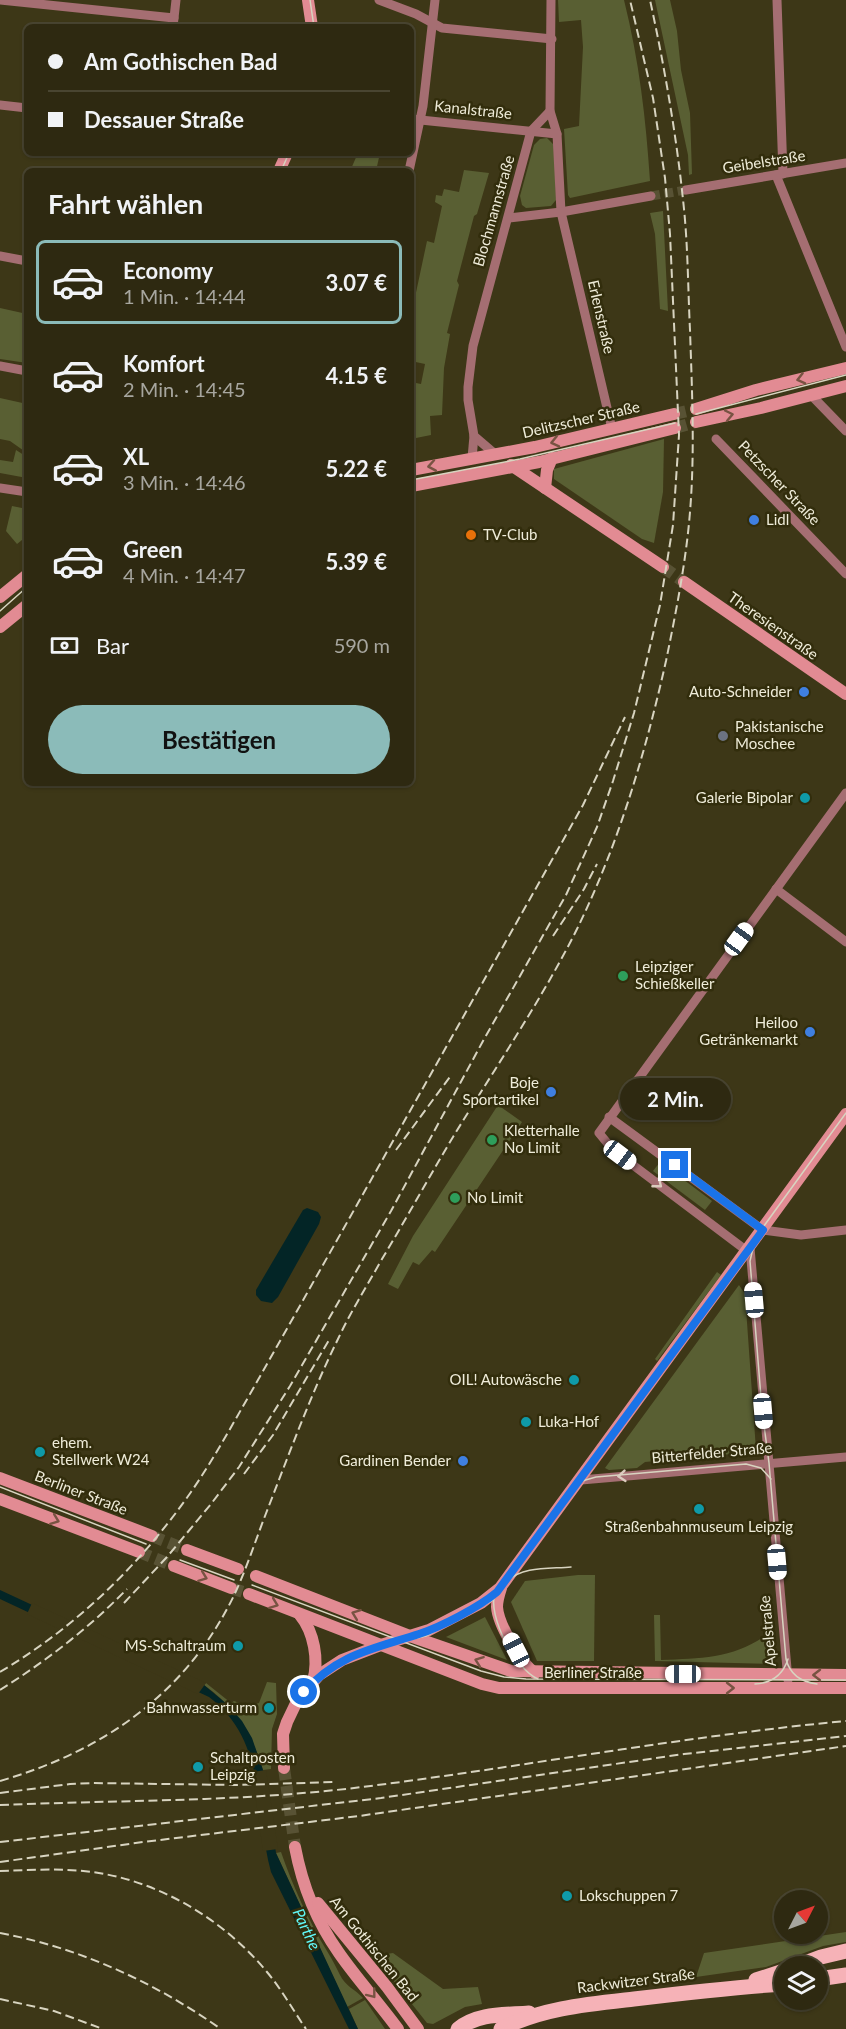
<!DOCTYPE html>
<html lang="de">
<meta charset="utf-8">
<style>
body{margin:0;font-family:Lato,sans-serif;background:#3a351f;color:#f1f3f6;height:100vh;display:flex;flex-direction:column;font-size:22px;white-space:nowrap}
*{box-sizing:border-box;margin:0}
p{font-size:20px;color:#a7a69f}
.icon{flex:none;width:33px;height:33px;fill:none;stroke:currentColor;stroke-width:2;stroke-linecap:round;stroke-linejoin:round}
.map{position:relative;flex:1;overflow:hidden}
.details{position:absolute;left:24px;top:168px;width:390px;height:618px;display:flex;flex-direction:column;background:#2e2911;border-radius:9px;box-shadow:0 2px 4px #0004,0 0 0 2px #494531}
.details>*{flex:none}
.top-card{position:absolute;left:24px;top:24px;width:390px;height:132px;border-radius:9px;box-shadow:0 2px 4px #0004,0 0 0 2px #494531;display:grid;align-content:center;height:132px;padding:0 24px;background:#2e2911}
.needle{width:39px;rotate:48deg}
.controls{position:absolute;left:774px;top:1890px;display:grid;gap:12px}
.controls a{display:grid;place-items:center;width:54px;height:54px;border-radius:50%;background:#2e2911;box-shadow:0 2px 4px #0004,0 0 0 2px #494531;font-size:30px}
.end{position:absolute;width:27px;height:27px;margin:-14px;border:8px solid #1a73e8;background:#fff;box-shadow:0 0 0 3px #fff}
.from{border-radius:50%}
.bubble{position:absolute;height:42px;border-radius:21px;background:#2e2911;box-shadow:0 2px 4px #0004,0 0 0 2px #494531;font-size:20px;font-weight:700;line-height:42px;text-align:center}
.car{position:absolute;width:18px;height:36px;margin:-18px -9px;border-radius:8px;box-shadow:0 0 4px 2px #0007;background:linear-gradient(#fff 24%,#345 0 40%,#fff 0 76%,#345 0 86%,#fff 0)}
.top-card b{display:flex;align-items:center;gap:21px;height:57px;font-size:22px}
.top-card b+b{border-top:2px solid #494531}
.top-card i{width:15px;height:15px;background:#f1f3f6}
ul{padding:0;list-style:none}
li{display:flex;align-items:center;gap:18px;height:84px;margin:0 12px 9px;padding:0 12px;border:3px solid transparent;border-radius:9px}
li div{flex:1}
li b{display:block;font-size:22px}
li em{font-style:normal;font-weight:700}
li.active{border-color:#8bbbb9}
li>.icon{width:54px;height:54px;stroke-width:1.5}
h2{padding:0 24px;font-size:27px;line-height:72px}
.pay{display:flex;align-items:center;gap:15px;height:66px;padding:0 24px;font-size:22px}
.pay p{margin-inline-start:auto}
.primary-button{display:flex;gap:12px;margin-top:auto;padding:12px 24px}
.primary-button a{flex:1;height:69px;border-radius:36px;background:#8bbbb9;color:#111;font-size:24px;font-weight:700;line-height:69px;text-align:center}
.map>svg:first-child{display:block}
</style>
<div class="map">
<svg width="846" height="2029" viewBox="0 0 846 2029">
<rect width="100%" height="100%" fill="#3d3717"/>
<g fill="#595f33">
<path d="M558 0H624C639 60 646 119 650 181L570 198 568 195 564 129 579 126 583 47 581 20 559 22Z"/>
<polygon points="655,0 670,0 677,31 681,70 690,113 692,174 689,175 688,155"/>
<polygon points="547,138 555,146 556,200 551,206 526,208 522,205 520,196 534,145 540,139"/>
<polygon points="358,153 380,153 376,171 350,171"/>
<polygon points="464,170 489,173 477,214 474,216 457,281 459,285 447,333 450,334 444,368 442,415 430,416 431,435 411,439 413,427 411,426 411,382 421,384 425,364 411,361 411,342 413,341 416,324 411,323 411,316 427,241 434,243 442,206 435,202 436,195 442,196 444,189 459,192"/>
<polygon points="663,211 668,311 660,309 655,234 650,213"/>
<polygon points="0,308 27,314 27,363 0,359"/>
<polygon points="0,398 27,404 27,453 10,441 0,439"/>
<polygon points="664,439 663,492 654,543 642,539 554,479 554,469"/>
<polygon points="16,450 27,457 27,478 0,473 0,460 13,462"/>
<polygon points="12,506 27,509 27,536 17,544 6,531"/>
<polygon points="498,1105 522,1122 435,1252 432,1250 419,1265 413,1262 398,1289 388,1284 413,1236"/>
<polygon points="660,1162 712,1201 705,1210 653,1171"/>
<polygon points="717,1272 721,1275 657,1361 655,1359"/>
<polygon points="739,1285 745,1294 756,1450 753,1452 645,1462 637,1468 609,1470 605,1468"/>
<polygon points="578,1575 595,1575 594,1661 537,1661 511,1602 525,1581"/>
<path d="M654 1615H660L661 1660C702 1658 736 1659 770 1632L773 1660 769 1664 655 1661Z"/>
<polygon points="485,1617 507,1660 446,1637"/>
<path d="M267 1682 276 1683 277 1714 272 1729 271 1769 263 1770C252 1734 235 1707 204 1685L206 1683 231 1703 234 1701 245 1705 246 1703 253 1705 259 1703Z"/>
<path d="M281 1852C292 1884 309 1922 327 1951 332 1959 336 1967 340 1975 345 1986 356 1990 363 1998L347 2007 276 1853Z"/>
<polygon points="846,1932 846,1942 823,1946 766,1967 696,1977 704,1953"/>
<polygon points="393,1953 443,1989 478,1987 482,2004 465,2007 433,2024 427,2023 377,1960 380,1955"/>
<polygon points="365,2000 385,2029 358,2029 349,2009"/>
</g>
<g fill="#032526">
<polygon points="307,1208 318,1212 321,1217 319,1224 278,1297 272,1303 261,1301 256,1295 256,1290 303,1210"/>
<path d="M0 1590 204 1685 228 1705 242 1721 252 1738 263 1770 276 1853 358 2029H349L271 1872C254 1809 267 1741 209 1697L0 1599Z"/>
</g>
<g fill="#3d3717">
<polygon points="32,1603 206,1683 198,1694 27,1614"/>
<polygon points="266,1770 278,1849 263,1851 252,1772"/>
</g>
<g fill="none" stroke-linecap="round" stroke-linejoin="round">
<polyline stroke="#585234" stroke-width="9" stroke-dasharray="9 4.5" stroke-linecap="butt" points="651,196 686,190"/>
<g stroke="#585234" stroke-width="12" stroke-dasharray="12 6" stroke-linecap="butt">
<polyline points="674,414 696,409"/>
<polyline points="675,428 696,422"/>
<polyline points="663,567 684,582"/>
<polyline points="152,1536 187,1550"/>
<polyline points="139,1552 174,1566"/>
<polyline points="231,1588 249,1594"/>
<polyline points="284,1768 295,1847"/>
</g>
<g stroke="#a56e72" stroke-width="9">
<polyline points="0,0 174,18"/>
<polyline points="379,0 416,14 442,28 552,39"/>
<polyline points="551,0 550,111 557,134 561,212 612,429"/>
<polyline points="777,0 783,174"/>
<polyline points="173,27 176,0"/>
<polyline points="0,105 27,108"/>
<polyline points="411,119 557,134"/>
<polyline points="409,171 423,106 435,0"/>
<polyline points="776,175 846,347"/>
<polyline points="686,190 846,163"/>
<polyline points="509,218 561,212 651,196"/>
<polyline points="0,256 27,261"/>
<polyline points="0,366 27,371"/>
<polyline points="812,396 846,431"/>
<polyline points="716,439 846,574"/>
<polyline points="495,454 474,436 468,400 468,387 473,346 531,131 550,111"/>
<polyline points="472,458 474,436"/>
<polyline points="0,488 27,492"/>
<polyline points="776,889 846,942"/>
<polyline points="609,1117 763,1230 801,1235 846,1230"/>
<polyline points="750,1248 788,1680"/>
<polyline points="747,1251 613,1150 599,1133 846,793"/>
<polyline points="581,1480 846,1457"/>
</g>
<g stroke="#e28b93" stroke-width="12">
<polyline points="308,0 312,27"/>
<polyline points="279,171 287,153"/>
<polyline points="696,409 756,390 846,368"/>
<polyline points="696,422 761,408 846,386"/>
<polyline points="511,465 663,567"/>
<polyline points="411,470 535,447 674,414"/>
<polyline points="411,486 539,462 675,428"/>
<polyline points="545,488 547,470 552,458"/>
<polyline points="684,582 846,694"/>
<polyline points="0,597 27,575"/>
<polyline points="0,627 27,605"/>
<polyline points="0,1478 152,1536"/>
<polyline points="0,1499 139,1552"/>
<polyline points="187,1550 238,1569"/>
<polyline points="174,1566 231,1588"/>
<polyline points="256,1576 410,1636 511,1671 846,1675"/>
<path d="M501 1588C499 1594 497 1600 497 1607 498 1624 521 1664 535 1673"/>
<polyline points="249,1594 482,1684 499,1688 846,1688"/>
<path d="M300 1615C314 1632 319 1660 313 1681"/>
<polyline points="284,1768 283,1734 287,1722 298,1699 319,1675 342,1660 381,1645 429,1630 481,1603 500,1588 846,1114"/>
<path d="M295 1847C302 1884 317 1922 339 1953 357 1979 379 2003 398 2029"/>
<polyline points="318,1903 387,1987 418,2029"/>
</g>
<g stroke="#f6b2b7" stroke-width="15">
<polyline points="797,1966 821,1957 846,1951"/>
<polyline points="818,1979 846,1975"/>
<polyline points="756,1980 784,1971"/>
<path d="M458 2029C478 2013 504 2015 529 2013"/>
<path d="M501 2029C542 2008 589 2004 634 1999 684 1993 734 1987 784 1984"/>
</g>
<g stroke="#d8d4c0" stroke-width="1.5">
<polyline points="310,0 314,27"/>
<polyline points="281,171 289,153"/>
<polyline points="696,414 846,375"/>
<polyline points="411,480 520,459 675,423"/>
<polyline points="0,611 27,587"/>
<polyline points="0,1487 146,1544"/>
<polyline points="180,1560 234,1580"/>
<path d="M508 1581C522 1566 551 1569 571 1567"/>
<polyline points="252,1585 481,1671 504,1677 526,1679 846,1680"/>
<path d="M495 1593C487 1616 516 1670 538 1679"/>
<polyline points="485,1601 494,1593 571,1490 582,1481 596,1477 746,1464 761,1468 771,1479"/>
<polyline points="404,1641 426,1636 493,1600"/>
<path d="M755 1684C772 1683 783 1675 788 1659"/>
<path d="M817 1684C801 1682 790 1675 786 1659L769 1463 762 1410 750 1261 754 1244 761 1230 846 1113"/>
</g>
<g stroke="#d8d4c0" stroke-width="2" stroke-dasharray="9 4.5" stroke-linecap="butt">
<polyline points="553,936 584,889 597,864"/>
<polyline points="396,1150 452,1074"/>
<polyline points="244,1474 273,1435 329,1340"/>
<polyline points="124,1603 167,1557 211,1504 239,1467 290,1386 391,1211 483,1041 566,895 597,827 613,781 634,713 660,605 673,525 679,435 670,234 665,178 653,98 630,0"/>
<path d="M0 1672C77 1626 140 1565 191 1492 213 1460 231 1427 250 1394L583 805 625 717"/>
<path d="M0 1690C46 1661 89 1628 127 1589"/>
<path d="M0 1781C97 1753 178 1700 227 1609 243 1580 253 1547 265 1516 288 1457 310 1396 338 1339 351 1311 367 1286 382 1259 406 1219 429 1177 453 1137 495 1068 541 1001 577 929 619 843 645 754 666 661 676 612 686 562 690 512 695 451 692 391 690 330 688 290 688 249 684 209 677 139 665 69 650 0"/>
<polyline points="0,1793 70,1784 93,1783 237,1785 335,1782"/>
<path d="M0 1805C120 1800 242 1802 362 1787 523 1767 684 1736 846 1721"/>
<polyline points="0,1842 381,1798 684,1754 846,1736"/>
<polyline points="0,1862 143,1842 359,1816 846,1746"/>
<path d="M0 1871C30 1870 61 1868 92 1872 160 1881 224 1920 267 1972 282 1990 293 2010 306 2029"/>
<path d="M0 1933C80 1948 154 1982 221 2029"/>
<polyline points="0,1999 54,2011 103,2029"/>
</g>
</g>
<defs><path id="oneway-chevron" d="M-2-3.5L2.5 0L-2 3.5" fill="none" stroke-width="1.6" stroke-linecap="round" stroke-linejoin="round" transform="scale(1.5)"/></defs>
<g stroke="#785342">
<use href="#oneway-chevron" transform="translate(801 379) rotate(166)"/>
<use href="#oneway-chevron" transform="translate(729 415) rotate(-12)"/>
<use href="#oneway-chevron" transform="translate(555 442) rotate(167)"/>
<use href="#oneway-chevron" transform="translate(432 466) rotate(170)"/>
<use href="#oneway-chevron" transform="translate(55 1520) rotate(21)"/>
<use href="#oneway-chevron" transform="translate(203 1577) rotate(21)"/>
<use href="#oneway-chevron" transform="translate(274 1604) rotate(21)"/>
<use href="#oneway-chevron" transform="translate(356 1614) rotate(-159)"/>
<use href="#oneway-chevron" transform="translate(479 1661) rotate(-160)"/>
<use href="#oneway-chevron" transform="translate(817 1675) rotate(180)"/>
<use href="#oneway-chevron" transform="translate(730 1688)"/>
<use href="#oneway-chevron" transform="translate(372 1994) rotate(52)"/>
</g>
<g stroke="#dcccbf">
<use href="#oneway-chevron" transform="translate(658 1184) rotate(38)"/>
<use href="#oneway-chevron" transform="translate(622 1476) rotate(175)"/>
</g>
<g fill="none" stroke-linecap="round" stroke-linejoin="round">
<path stroke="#1a73e8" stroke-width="8" d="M304 1692C338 1654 373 1649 419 1634 441 1627 479 1607 497 1592L763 1230 675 1165"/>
</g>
<g fill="#3f7fe0" stroke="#322d0c" stroke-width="2">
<circle cx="754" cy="520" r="6"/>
<circle cx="804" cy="692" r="6"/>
<circle cx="810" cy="1032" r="6"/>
<circle cx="551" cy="1092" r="6"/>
<circle cx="463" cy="1461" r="6"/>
</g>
<circle fill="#e8710a" stroke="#322d0c" stroke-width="2" cx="471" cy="535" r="6"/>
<circle fill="#6b7280" stroke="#322d0c" stroke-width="2" cx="723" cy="736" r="6"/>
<g fill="#0f9aa8" stroke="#322d0c" stroke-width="2">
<circle cx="805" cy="798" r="6"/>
<circle cx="574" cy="1380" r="6"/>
<circle cx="526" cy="1422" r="6"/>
<circle cx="40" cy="1452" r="6"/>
<circle cx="699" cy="1509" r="6"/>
<circle cx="238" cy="1646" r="6"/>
<circle cx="269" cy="1708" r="6"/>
<circle cx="198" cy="1767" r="6"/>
<circle cx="567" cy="1896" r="6"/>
</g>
<g fill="#2e9e5b" stroke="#322d0c" stroke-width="2">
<circle cx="623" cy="976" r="6"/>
<circle cx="492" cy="1140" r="6"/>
<circle cx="455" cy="1198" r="6"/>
</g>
<g text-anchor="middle" stroke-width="5" stroke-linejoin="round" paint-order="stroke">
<g font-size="15" fill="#efecd9" stroke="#322d0c">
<text transform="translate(473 110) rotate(6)" y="5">Kanalstraße</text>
<text transform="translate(764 162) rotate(-9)" y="5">Geibelstraße</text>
<text transform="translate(494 211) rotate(-74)" y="5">Blochmannstraße</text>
<text transform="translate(601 317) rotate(77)" y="5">Erlenstraße</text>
<text transform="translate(581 420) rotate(-13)" y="5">Delitzscher Straße</text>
<text transform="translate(779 483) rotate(46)" y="5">Petzscher Straße</text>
<text transform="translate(773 626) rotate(35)" y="5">Theresienstraße</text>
<text transform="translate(712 1453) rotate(-5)" y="5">Bitterfelder Straße</text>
<text transform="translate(81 1493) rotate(21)" y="5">Berliner Straße</text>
<text transform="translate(768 1631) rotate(-95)" y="5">Apelstraße</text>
<text x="593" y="1678">Berliner Straße</text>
<text transform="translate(374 1949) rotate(51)" y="5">Am Gothischen Bad</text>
<text transform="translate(636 1981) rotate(-7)" y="5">Rackwitzer Straße</text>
</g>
<g font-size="15" fill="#efecd9" stroke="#322d0c" text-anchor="start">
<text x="766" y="525">Lidl</text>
<text x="483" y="540">TV-Club</text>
<text x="792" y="697" text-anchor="end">Auto-Schneider</text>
<text x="735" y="732">Pakistanische<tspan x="735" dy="17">Moschee</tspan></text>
<text x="793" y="803" text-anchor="end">Galerie Bipolar</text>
<text x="635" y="972">Leipziger<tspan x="635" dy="17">Schießkeller</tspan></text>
<text x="798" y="1028" text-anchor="end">Heiloo<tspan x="798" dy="17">Getränkemarkt</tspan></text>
<text x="539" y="1088" text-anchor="end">Boje<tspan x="539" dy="17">Sportartikel</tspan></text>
<text x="504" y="1136">Kletterhalle<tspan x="504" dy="17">No Limit</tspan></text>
<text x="467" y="1203">No Limit</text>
<text x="562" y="1385" text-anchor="end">OIL! Autowäsche</text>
<text x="538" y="1427">Luka-Hof</text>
<text x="52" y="1448">ehem.<tspan x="52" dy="17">Stellwerk W24</tspan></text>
<text x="451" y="1466" text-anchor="end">Gardinen Bender</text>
<text x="699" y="1532" text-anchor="middle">Straßenbahnmuseum Leipzig</text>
<text x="226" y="1651" text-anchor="end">MS-Schaltraum</text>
<text x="257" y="1713" text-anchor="end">Bahnwasserturm</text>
<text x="210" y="1763">Schaltposten<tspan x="210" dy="17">Leipzig</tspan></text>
<text x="579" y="1901">Lokschuppen 7</text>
</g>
<g font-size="16" font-style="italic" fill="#60f7f7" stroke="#322d0c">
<text transform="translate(307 1929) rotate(65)" y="6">Parthe</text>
</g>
</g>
</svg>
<div class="controls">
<a><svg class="needle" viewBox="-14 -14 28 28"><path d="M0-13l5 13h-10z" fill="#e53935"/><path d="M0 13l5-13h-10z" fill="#a7a69f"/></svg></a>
<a><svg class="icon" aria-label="layers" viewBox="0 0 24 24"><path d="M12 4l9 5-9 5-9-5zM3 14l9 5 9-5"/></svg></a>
</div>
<i class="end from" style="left:304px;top:1692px"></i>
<i class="end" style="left:675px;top:1165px"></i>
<div class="bubble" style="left:620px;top:1078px;width:111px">2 Min.</div>
<i class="car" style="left:739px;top:939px;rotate:36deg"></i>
<i class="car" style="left:620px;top:1155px;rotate:127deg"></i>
<i class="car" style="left:754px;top:1300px;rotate:355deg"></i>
<i class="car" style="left:763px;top:1411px;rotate:175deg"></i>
<i class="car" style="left:777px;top:1562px;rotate:175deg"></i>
<i class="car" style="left:516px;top:1650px;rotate:333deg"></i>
<i class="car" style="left:683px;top:1674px;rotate:270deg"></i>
<div class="top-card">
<b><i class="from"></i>Am Gothischen Bad</b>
<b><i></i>Dessauer Straße</b>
</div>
<section class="details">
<h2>Fahrt wählen</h2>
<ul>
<li class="active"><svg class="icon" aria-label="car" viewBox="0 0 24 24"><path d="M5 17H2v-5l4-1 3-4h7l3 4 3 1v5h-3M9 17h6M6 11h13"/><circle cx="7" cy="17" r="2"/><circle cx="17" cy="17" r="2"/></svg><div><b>Economy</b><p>1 Min. · 14:44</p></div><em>3.07 €</em></li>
<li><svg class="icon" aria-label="car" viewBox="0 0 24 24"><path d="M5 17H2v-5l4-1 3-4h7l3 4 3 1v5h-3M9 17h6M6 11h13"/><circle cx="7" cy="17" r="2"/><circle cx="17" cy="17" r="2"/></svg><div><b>Komfort</b><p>2 Min. · 14:45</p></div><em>4.15 €</em></li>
<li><svg class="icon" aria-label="car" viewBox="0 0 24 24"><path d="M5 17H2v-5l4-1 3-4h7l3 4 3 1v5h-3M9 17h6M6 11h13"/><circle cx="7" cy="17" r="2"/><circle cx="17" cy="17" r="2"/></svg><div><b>XL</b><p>3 Min. · 14:46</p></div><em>5.22 €</em></li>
<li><svg class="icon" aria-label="car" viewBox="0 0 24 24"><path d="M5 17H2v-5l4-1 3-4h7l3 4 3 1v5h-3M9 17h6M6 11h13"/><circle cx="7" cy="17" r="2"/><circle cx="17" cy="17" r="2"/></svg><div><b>Green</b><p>4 Min. · 14:47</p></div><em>5.39 €</em></li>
</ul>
<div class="pay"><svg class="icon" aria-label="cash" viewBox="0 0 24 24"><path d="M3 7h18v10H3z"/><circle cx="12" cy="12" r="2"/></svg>Bar<p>590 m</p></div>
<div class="primary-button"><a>Bestätigen</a></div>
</section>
</div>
